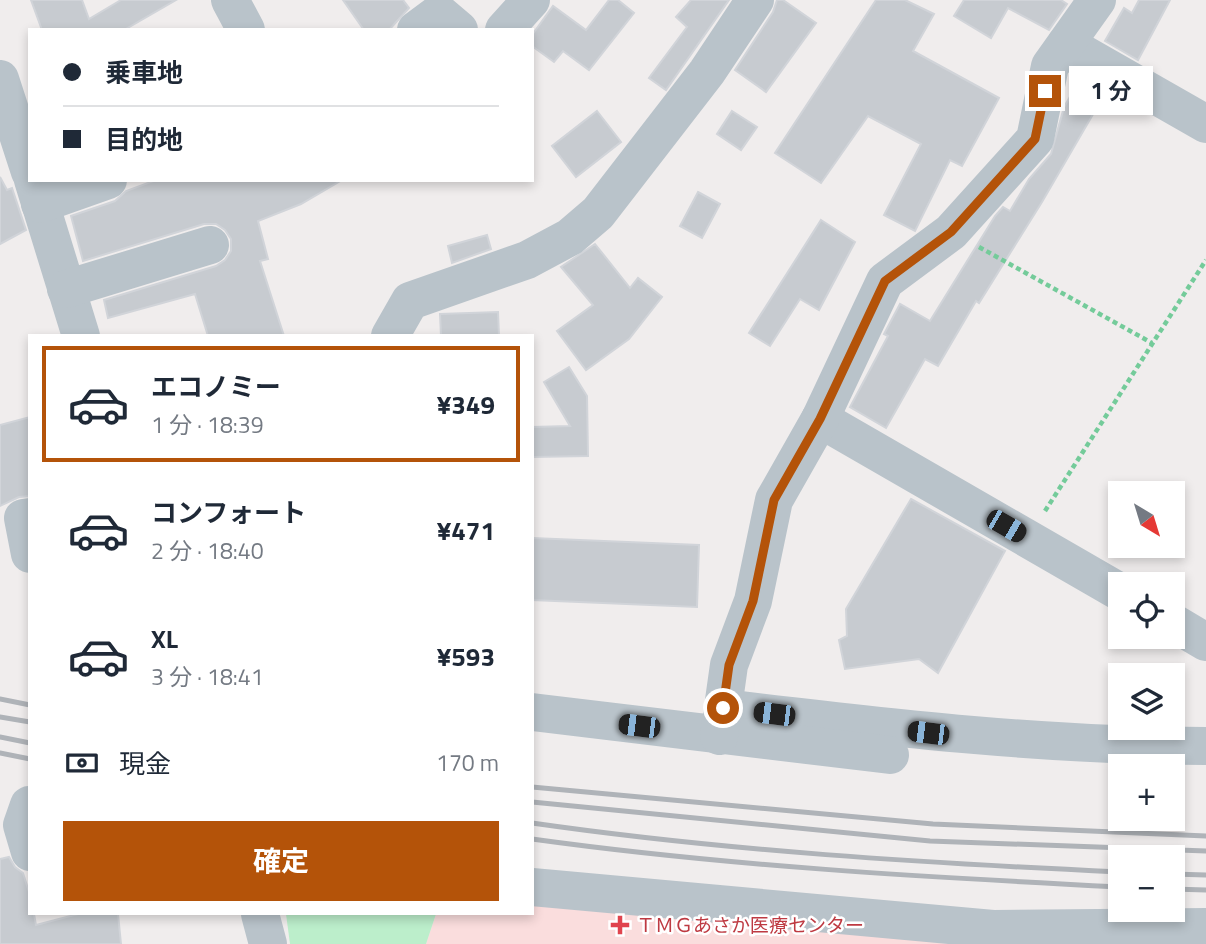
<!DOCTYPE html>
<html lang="ja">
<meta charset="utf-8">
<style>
body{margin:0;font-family:"Titillium Web","Noto Sans JP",sans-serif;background:#f2f2f3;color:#1f2937;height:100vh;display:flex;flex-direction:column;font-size:26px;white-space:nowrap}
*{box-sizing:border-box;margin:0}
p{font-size:23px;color:#747a83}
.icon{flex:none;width:38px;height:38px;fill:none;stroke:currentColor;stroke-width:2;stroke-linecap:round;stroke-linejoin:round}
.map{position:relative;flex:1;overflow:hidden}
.sheet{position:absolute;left:28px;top:334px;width:506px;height:581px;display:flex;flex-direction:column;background:#fff;border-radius:0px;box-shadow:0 4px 10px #0003}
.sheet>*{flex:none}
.banner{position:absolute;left:28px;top:28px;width:506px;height:154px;border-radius:0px;box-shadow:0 4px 10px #0003;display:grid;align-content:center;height:154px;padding:0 35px;background:#fff}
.needle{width:46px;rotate:142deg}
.buttons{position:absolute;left:1108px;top:481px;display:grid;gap:14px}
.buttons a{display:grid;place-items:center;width:77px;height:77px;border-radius:0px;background:#fff;box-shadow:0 4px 10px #0003;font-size:35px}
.end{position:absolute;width:32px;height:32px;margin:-16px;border:9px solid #b45309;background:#fff;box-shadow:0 0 0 4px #fff}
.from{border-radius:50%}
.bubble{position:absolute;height:49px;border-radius:0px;background:#fff;box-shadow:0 4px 10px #0003;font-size:23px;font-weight:700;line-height:49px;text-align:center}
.car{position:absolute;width:21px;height:42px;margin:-21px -10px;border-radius:9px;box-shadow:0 0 5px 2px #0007;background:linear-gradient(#222 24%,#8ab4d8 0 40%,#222 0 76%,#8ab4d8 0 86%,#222 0)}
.banner b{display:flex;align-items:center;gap:24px;height:66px;font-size:26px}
.banner b+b{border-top:2px solid #e0e1e3}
.banner i{width:18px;height:18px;background:#1f2937}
ul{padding:12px 0 0;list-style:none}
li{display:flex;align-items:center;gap:21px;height:116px;margin:0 14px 10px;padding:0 21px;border:4px solid transparent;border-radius:0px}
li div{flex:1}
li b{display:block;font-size:26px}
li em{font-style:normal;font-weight:700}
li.active{border-color:#b45309}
li>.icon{width:63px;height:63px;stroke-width:1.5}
.pay{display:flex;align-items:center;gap:18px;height:77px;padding:0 35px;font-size:26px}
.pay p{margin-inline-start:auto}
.primary-button{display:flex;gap:14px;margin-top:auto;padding:14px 35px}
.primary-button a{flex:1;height:80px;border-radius:0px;background:#b45309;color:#fff;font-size:28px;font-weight:700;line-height:80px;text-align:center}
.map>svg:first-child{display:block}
</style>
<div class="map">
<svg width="1206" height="944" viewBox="0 0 1206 944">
<rect width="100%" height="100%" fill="#f0eded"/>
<polygon fill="#fadddd" points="532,901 1206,944 426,944 436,914 532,914"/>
<polygon fill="#bceecb" points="286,914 436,914 426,944 290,944"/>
<g fill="#c7cbd0" stroke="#d1d4d9" stroke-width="2">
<polygon points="31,0 82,0 89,19 121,0 176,0 124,30 42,30"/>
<polygon points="343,0 403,0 409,8 389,30 364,30"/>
<polygon points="609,0 618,0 634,13 589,70 563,51 554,62 532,46 532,35 553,6 586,30"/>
<polygon points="691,0 729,0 666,90 649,78 687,27 676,17"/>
<polygon points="777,0 783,0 816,23 766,92 735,70 773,12"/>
<polygon points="876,0 905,0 934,14 913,51 999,98 962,166 950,160 915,231 884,215 921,144 868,116 821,183 775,153"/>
<polygon points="964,0 1061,0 1067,4 1049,30 1008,8 991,38 954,16"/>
<polygon points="1139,0 1170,0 1138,60 1105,41 1124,8 1132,13"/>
<polygon points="1081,78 1106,92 1042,202 979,303 976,301 938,366 925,359 886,428 850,407 888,336 884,334 900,304 930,321 995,216 1003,207 1010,211 1029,179 1051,154 1064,107"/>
<polygon points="597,111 621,142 576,177 552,146"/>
<polygon points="732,111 757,127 741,150 717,134"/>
<polygon points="0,177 7,190 12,188 26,230 0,244"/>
<polygon points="156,180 342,180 301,204 258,221 268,259 260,261 284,336 208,336 195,294 108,318 104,300 216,266 225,260 231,251 231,239 225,230 216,224 204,224 83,261 71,216 115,201 126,191"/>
<polygon points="698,192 720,204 702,238 680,226"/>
<polygon points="821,220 855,242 819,310 800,299 770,346 749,333"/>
<polygon points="487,235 491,249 452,263 448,246"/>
<polygon points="595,244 630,288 638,278 662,297 629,339 586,370 557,331 593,305 561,267"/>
<polygon points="498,312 499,336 441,336 440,314"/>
<polygon points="569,367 587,396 588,456 532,457 532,427 570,426 544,382"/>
<polygon points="30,417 30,496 19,497 0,506 0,425"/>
<polygon points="911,499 1005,551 938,673 919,659 845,669 839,640 847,636 846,609"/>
<polygon points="532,538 699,545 697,607 532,600"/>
<polygon points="9,857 15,867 23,873 30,895 30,914 34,914 36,925 78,914 118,914 121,944 0,944 0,859"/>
</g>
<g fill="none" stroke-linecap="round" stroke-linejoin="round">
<g stroke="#74cb9a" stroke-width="4.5" stroke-dasharray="5 3.5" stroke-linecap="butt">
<polyline points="979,247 1152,343"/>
<polyline points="1045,511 1206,260"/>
</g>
<g stroke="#b9c3ca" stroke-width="38">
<polyline points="230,0 246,30"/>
<polyline points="416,30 439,13 459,30"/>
<polyline points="504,30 531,0"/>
<polyline points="1066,44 1206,124"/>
<polyline points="0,79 30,172"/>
<polyline points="33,180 81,336"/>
<polyline points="40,204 108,180"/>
<polyline points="66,289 210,245"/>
<polyline points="390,336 410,301 527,260 570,237 598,213 707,72 755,0"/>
<polyline points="820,419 1120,592"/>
<polyline points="30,517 23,518 30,554"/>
<polyline points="1172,622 1206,642"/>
<path d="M723 708C884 727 1043 746 1206 746"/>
<polyline points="532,712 890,755"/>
<polyline points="719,736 729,665 753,601 774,500 820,419 885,281 951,232 1035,139 1050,66 1097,0"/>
<polyline points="29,805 22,825 30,852"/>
<polyline points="532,887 993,929 1206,927"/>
<polyline points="260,914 268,944"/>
</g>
<g stroke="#afb3b8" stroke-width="5">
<polyline points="0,699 30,705"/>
<polyline points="0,717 30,722"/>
<polyline points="0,737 30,743"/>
<polyline points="0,753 30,759"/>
<polyline points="532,787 933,824 1206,836"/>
<polyline points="532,802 930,841 1206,851"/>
<path d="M532 823C727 851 924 863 1120 872"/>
<path d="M532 839C727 866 924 877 1120 887"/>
<polyline points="1172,874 1206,875"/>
<polyline points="1172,889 1206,890"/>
</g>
</g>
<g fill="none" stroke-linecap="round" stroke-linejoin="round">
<polyline stroke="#b45309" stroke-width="9" points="723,708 729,665 753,601 774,500 820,419 885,281 951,232 1035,139 1045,91"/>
</g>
<path fill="#e0444e" stroke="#fff" stroke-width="2.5" d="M616.5 914.5h7v7h7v7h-7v7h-7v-7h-7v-7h7z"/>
<g text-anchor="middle" stroke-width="5" stroke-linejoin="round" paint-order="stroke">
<g font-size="19" fill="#be3a42" stroke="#fff" text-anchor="start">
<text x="636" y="932">ＴＭＧあさか医療センター</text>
</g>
</g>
</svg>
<div class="buttons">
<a><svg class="needle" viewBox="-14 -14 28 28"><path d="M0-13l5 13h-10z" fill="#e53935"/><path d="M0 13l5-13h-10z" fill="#747a83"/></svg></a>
<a><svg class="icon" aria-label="locate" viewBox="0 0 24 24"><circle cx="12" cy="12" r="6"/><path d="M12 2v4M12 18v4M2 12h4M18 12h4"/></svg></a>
<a><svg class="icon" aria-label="layers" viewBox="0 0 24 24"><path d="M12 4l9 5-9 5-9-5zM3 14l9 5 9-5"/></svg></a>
<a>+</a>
<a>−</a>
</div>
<i class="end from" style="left:723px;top:708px"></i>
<i class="end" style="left:1045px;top:91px"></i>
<div class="bubble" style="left:1069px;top:66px;width:84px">1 分</div>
<i class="car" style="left:1006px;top:526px;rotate:120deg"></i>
<i class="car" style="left:774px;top:714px;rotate:277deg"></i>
<i class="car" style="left:639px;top:726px;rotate:277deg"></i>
<i class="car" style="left:928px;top:733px;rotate:277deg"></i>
<div class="banner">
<b><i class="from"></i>乗車地</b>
<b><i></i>目的地</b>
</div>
<section class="sheet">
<ul>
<li class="active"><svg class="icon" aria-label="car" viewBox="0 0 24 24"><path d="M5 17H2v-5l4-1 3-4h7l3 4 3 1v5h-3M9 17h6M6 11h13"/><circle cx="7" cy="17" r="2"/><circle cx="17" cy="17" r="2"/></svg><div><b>エコノミー</b><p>1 分 · 18:39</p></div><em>¥349</em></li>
<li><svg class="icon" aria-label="car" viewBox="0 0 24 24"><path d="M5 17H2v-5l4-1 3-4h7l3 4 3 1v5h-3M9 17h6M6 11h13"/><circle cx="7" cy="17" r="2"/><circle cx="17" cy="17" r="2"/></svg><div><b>コンフォート</b><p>2 分 · 18:40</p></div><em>¥471</em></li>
<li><svg class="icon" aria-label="car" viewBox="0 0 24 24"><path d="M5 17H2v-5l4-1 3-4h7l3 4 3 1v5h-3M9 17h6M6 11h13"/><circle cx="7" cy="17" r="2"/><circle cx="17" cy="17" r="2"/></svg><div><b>XL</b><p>3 分 · 18:41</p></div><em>¥593</em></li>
</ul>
<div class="pay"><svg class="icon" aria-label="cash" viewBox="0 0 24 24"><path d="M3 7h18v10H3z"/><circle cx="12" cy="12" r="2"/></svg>現金<p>170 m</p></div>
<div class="primary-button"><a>確定</a></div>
</section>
</div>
